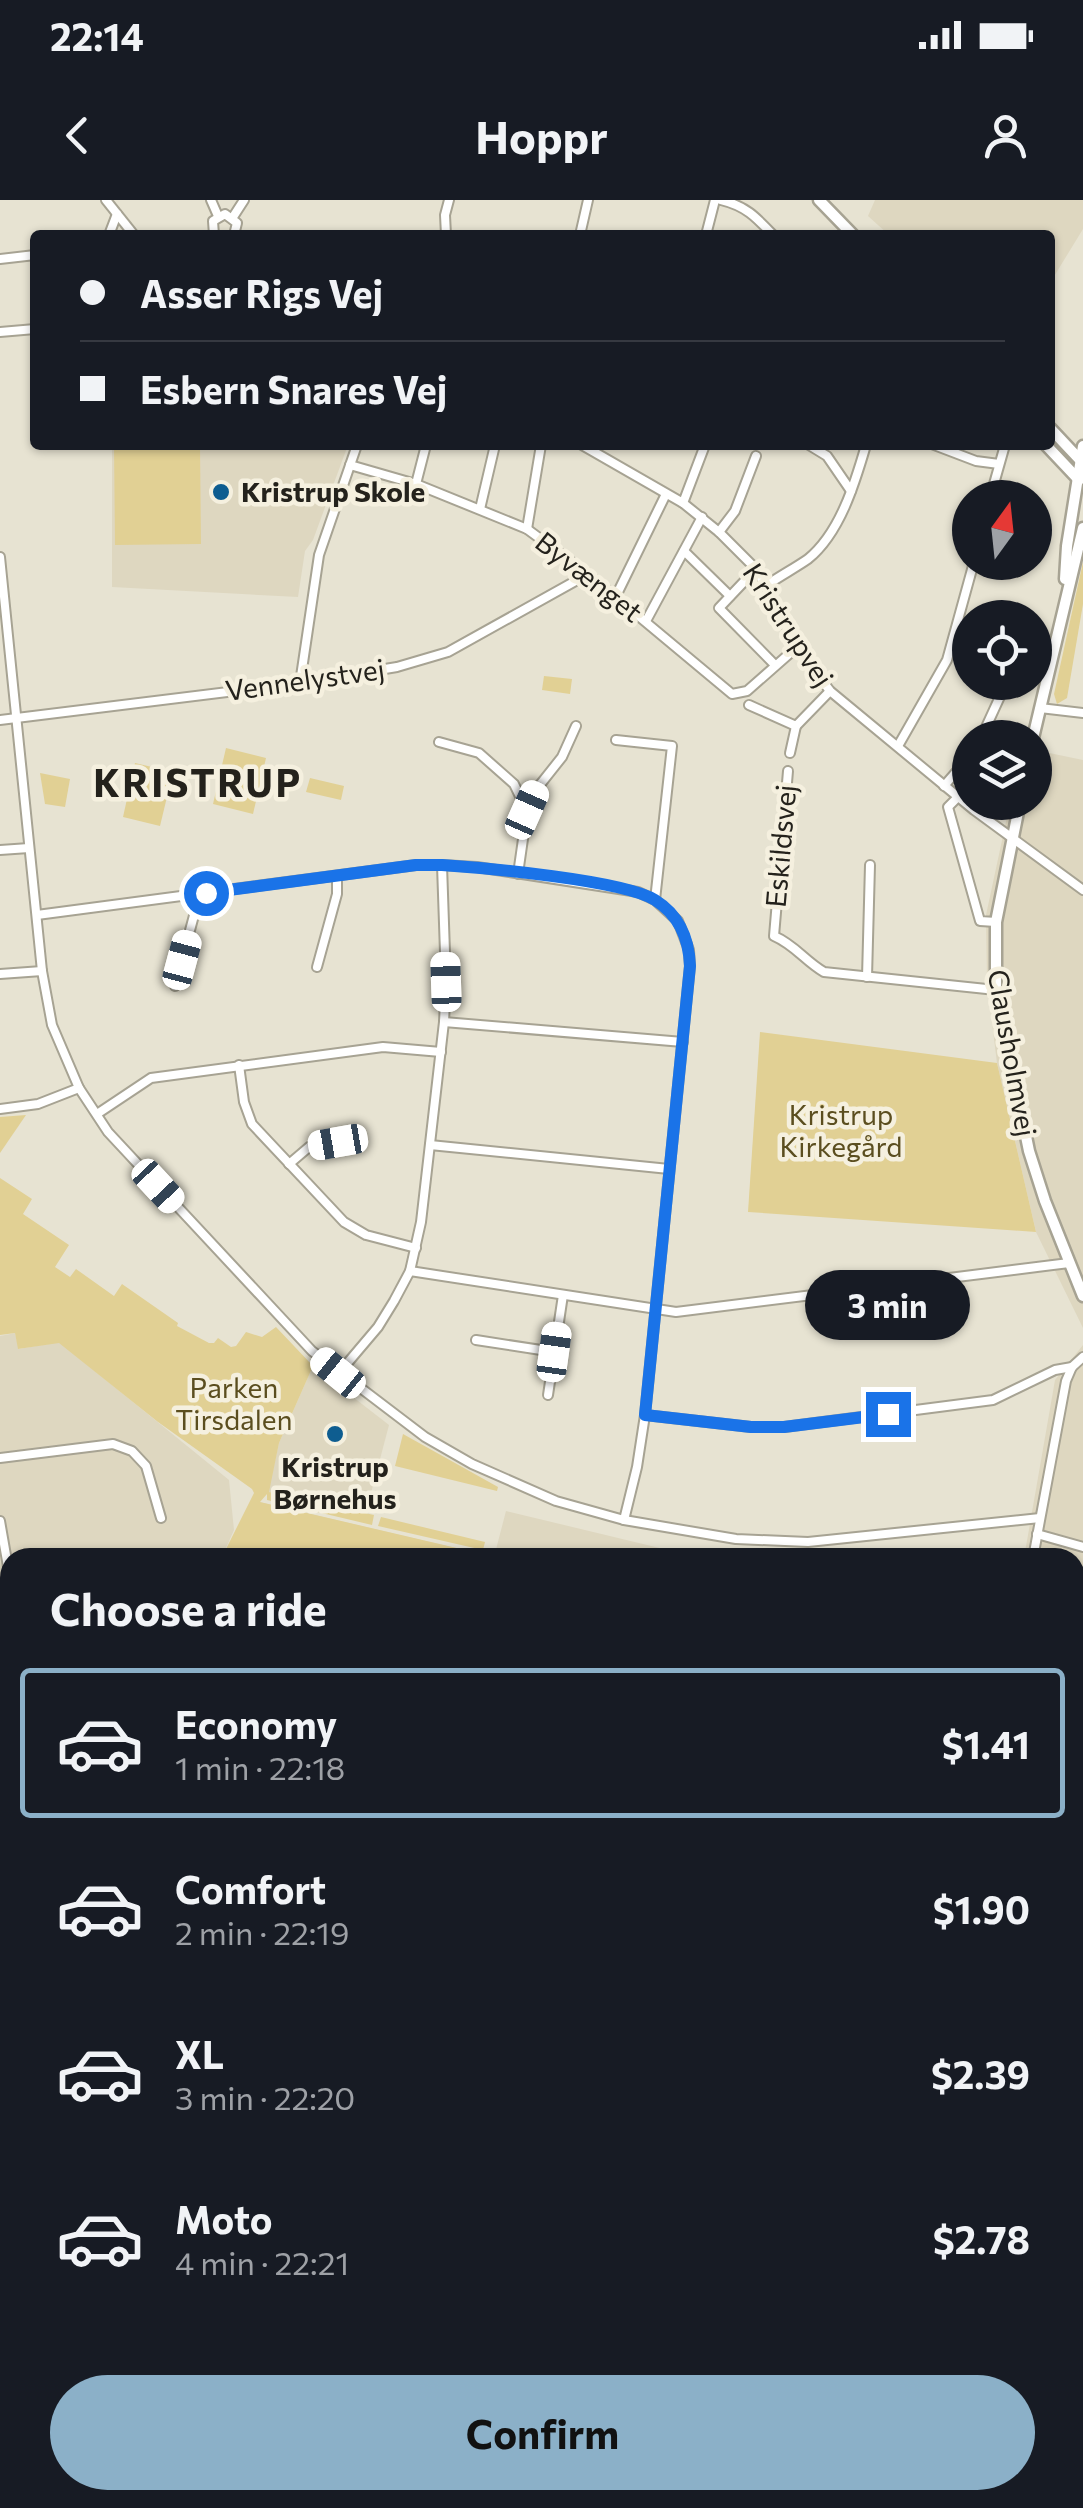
<!DOCTYPE html>
<meta charset="utf-8">
<style>
body{margin:0;font-family:Commissioner,sans-serif;background:#242831;color:#f1f3f6;height:100vh;display:flex;flex-direction:column;font-size:38px;white-space:nowrap}
*{box-sizing:border-box;margin:0}
p{font-size:32px;color:#9ea1a6}
.icon{flex:none;width:55px;height:55px;fill:none;stroke:currentColor;stroke-width:2;stroke-linecap:round;stroke-linejoin:round}
.map{position:relative;flex:1;overflow:hidden}
.sheet{position:absolute;left:0px;top:1348px;width:1085px;height:962px;display:flex;flex-direction:column;background:#171b24;border-radius:30px 30px 0 0;box-shadow:0 2px 8px #0004}
.sheet>*{flex:none}
.banner{position:absolute;left:30px;top:30px;width:1025px;height:220px;border-radius:10px;box-shadow:0 2px 8px #0004;display:grid;align-content:center;height:220px;padding:0 50px;background:#171b24}
.needle{width:65px;rotate:15deg}
.buttons{position:absolute;left:952px;top:280px;display:grid;gap:20px}
.buttons a{display:grid;place-items:center;width:100px;height:100px;border-radius:50%;background:#171b24;box-shadow:0 2px 8px #0004;font-size:50px}
.end{position:absolute;width:45px;height:45px;margin:-22px;border:12px solid #1a73e8;background:#fff;box-shadow:0 0 0 5px #fff}
.from{border-radius:50%}
.bubble{position:absolute;height:70px;border-radius:35px;background:#171b24;box-shadow:0 2px 8px #0004;font-size:32px;font-weight:700;line-height:70px;text-align:center}
.car{position:absolute;width:30px;height:60px;margin:-30px -15px;border-radius:12px;box-shadow:0 0 8px 2px #0007;background:linear-gradient(#fff 24%,#345 0 40%,#fff 0 76%,#345 0 86%,#fff 0)}
.banner b{display:flex;align-items:center;gap:35px;height:95px;font-size:38px}
.banner b+b{border-top:2px solid #363941}
.banner i{width:25px;height:25px;background:#f1f3f6}
ul{padding:0;list-style:none}
li{display:flex;align-items:center;gap:30px;height:150px;margin:0 20px 15px;padding:0 30px;border:5px solid transparent;border-radius:10px}
li div{flex:1}
li b{display:block;font-size:38px}
li em{font-style:normal;font-weight:700}
li.on{border-color:#8bb0c8}
li>.icon{width:90px;height:90px;stroke-width:1.5}
h2{padding:0 50px;font-size:45px;line-height:120px}
.button{display:flex;gap:20px;margin-top:auto;padding:20px 50px}
.button a{flex:1;height:115px;border-radius:60px;background:#8bb0c8;color:#111;font-size:40px;font-weight:700;line-height:115px;text-align:center}
.status{display:flex;justify-content:space-between;align-items:center;height:70px;padding:0 50px;background:#171b24;direction:ltr}
.status svg{height:28px;fill:currentColor}
header{display:flex;justify-content:space-between;align-items:center;height:130px;padding:0 50px;background:#171b24;font-size:45px;font-weight:700}
.map>svg:first-child{display:block}
</style>
<div class="status"><b>22:14</b><svg viewBox="0 0 49 12"><path d="M0 12V9h3v3zM5 12V6h3v6zM10 12V3h3v9zM15 12V0h3v12zM26 1h20v11H26zM47 4h2v5h-2z"/></svg></div>
<header><svg class="icon" aria-label="back" viewBox="0 0 24 24"><path d="M15 5l-7 7 7 7"/></svg>Hoppr<svg class="icon" aria-label="person" viewBox="0 0 24 24"><circle cx="12" cy="8" r="4"/><path d="M4 21q1-7 8-7t8 7"/></svg></header>
<div class="map">
<svg width="1083" height="2308" viewBox="0 0 1083 2308">
<rect width="100%" height="100%" fill="#e7e3d2"/>
<g fill="#ded7c0">
<polygon points="875,0 1083,0 1083,29 1050,83 1050,35 889,35 868,16"/>
<polygon points="112,245 348,245 313,340 305,351 298,397 112,387"/>
<polygon points="1035,550 1083,560 1083,1128 1036,1032 997,863 987,782 986,715 1010,603 1035,602"/>
<polygon points="15,1133 19,1149 59,1142 229,1280 234,1330 222,1357 10,1358 10,2029 0,2029 0,1136"/>
<polygon points="1083,1145 1083,1689 1075,1692 1075,1358 1024,1358 1055,1180"/>
<polygon points="313,1166 389,1225 365,1316 268,1292 279,1243"/>
<polygon points="259,1302 494,1357 506,1311 697,1357 235,1358"/>
<polygon points="1075,1885 1083,1888 1083,2003 1075,2001"/>
</g>
<g fill="#e1d094">
<polygon points="114,245 200,245 201,344 115,345"/>
<polygon points="1083,362 1083,404 1067,498 1057,504 1054,494"/>
<polygon points="544,476 572,479 570,494 542,490"/>
<polygon points="226,548 266,558 253,614 213,604"/>
<polygon points="135,563 173,572 160,626 123,617"/>
<polygon points="40,573 70,579 65,607 45,604"/>
<polygon points="310,578 344,586 341,600 306,592"/>
<polygon points="760,832 997,863 1036,1032 748,1012"/>
<polygon points="26,915 0,953 0,917"/>
<polygon points="0,978 32,999 23,1014 69,1045 55,1067 70,1077 76,1069 114,1096 122,1084 178,1123 177,1126 209,1143 214,1143 218,1138 231,1147 236,1146 246,1132 262,1137 276,1127 313,1166 279,1243 269,1292 374,1315 372,1325 267,1300 267,1294 260,1302 478,1353 479,1357 222,1357 254,1293 252,1289 158,1222 59,1143 18,1149 15,1133 0,1135"/>
<polygon points="403,1234 498,1287 497,1291 395,1266"/>
<polygon points="381,1317 485,1342 483,1350 378,1326"/>
<polygon points="10,1506 10,1599 6,1591 0,1591 0,1507"/>
<polygon points="0,2091 10,2091 10,2300 391,2300 391,2308 0,2308"/>
<polygon points="397,2300 629,2300 637,2308 398,2308"/>
</g>
<g fill="none" stroke-linecap="round" stroke-linejoin="round">
<g stroke="#a7a393" stroke-width="12">
<g id="street">
<polyline points="106,0 134,35"/>
<polyline points="211,0 218,16"/>
<path d="M721 0C746 6 756 17 773 35"/>
<polyline points="233,17 244,0"/>
<polyline points="109,35 117,14"/>
<polyline points="214,35 213,21 225,14 237,23 234,35"/>
<polyline points="446,35 445,15 449,0"/>
<polyline points="580,35 588,0"/>
<polyline points="706,35 715,0"/>
<polyline points="0,59 35,55"/>
<polyline points="0,132 35,129"/>
<polyline points="582,245 683,303 719,332 756,369 797,447 830,491 974,610 1083,690"/>
<polyline points="809,245 827,256 851,291"/>
<polyline points="934,245 976,261 999,264"/>
<polyline points="350,265 416,284 527,329 588,374 732,494 747,491 797,447"/>
<polyline points="416,284 426,245"/>
<polyline points="990,298 1005,245"/>
<polyline points="683,303 705,245"/>
<polyline points="480,309 495,245"/>
<polyline points="527,329 541,245"/>
<polyline points="719,332 735,311 756,256"/>
<polyline points="684,351 730,396"/>
<polyline points="0,357 42,771 52,825 79,888 108,932 312,1151 425,1237 472,1264 556,1301 624,1320 736,1339 808,1342 1040,1318"/>
<polyline points="756,369 719,408 775,465"/>
<path d="M767 385C780 376 795 368 808 359 840 333 855 283 866 245"/>
<polyline points="616,396 666,294"/>
<polyline points="646,421 702,317"/>
<polyline points="300,483 319,355 357,245"/>
<polyline points="749,505 796,526 830,491"/>
<polyline points="1040,508 1083,513"/>
<polyline points="0,520 300,483 397,467 448,452 588,374"/>
<polyline points="981,538 1003,490"/>
<polyline points="616,540 672,546 655,700"/>
<polyline points="439,542 479,553 514,584 527,611 518,674"/>
<polyline points="898,546 947,460 974,362"/>
<polyline points="790,553 796,526"/>
<path d="M788 571 774 736C795 745 805 761 824 772L996 790"/>
<polyline points="944,586 970,556"/>
<polyline points="958,597 948,607 980,721 996,722"/>
<polyline points="527,611 535,591 562,557 576,526"/>
<polyline points="0,650 29,648"/>
<polyline points="37,715 416,665 442,665 477,667 638,692 655,700 678,721 689,750 690,766 645,1215 637,1267 624,1320"/>
<polyline points="317,767 337,694 337,676"/>
<polyline points="0,774 42,771"/>
<polyline points="867,777 870,665"/>
<polyline points="175,786 196,708 196,694"/>
<polyline points="444,822 683,842"/>
<polyline points="239,865 244,902 252,924 344,1022 366,1035 416,1048"/>
<polyline points="0,909 38,904 79,888"/>
<polyline points="97,914 151,878 383,847 441,852"/>
<polyline points="430,945 669,969"/>
<polyline points="289,964 309,947 338,942"/>
<polyline points="410,1071 676,1112 1069,1063"/>
<polyline points="476,1140 554,1152"/>
<polyline points="339,1173 378,1127 394,1101 410,1071 421,1022 444,822 446,782 442,665"/>
<polyline points="548,1195 563,1095"/>
<polyline points="645,1215 751,1227 784,1227 993,1200 1055,1170 1072,1167"/>
<polyline points="0,1258 113,1244 132,1251 146,1266 161,1318"/>
<polyline points="0,1321 10,1378"/>
<polyline points="1037,1334 1083,1347"/>
<polyline points="1033,1358 1066,1181 1072,1167 1083,1157"/>
<polyline points="1075,1661 1083,1657"/>
<polyline points="0,1944 10,1942"/>
<polyline points="0,1967 1,1973"/>
<polyline points="876,2308 877,2300"/>
</g>
</g>
<g stroke="#a7a393" stroke-width="15">
<g id="secondary">
<polyline points="819,0 853,35"/>
<polyline points="1050,228 1082,262"/>
<polyline points="1046,245 1079,280"/>
<polyline points="1065,379 1067,346 1083,246"/>
<polyline points="1033,538 1083,328"/>
<polyline points="1020,602 996,722 996,790 1029,951 1045,1001 1083,1096"/>
</g>
</g>
<g stroke="#a7a393" stroke-width="19">
<g id="highway">
<polyline points="1075,1750 1083,1747"/>
<polyline points="0,2063 10,2063"/>
</g>
</g>
<use href="#street" stroke="#fff" stroke-width="8"/>
<use href="#secondary" stroke="#fff" stroke-width="10"/>
<use href="#highway" stroke="#fff" stroke-width="14"/>
</g>
<g fill="none" stroke-linecap="round" stroke-linejoin="round">
<path stroke="#1a73e8" stroke-width="12" d="M206 693 416 665H442C485 668 623 680 655 700 679 715 689 739 690 766L645 1215 751 1227H784L888 1214"/>
</g>
<g fill="#0e5d90" stroke="#f5f0df" stroke-width="4">
<circle cx="221" cy="292" r="10"/>
<circle cx="335" cy="1234" r="10"/>
</g>
<g text-anchor="middle" stroke-width="9" stroke-linejoin="round" paint-order="stroke">
<g font-size="28" font-weight="bold" fill="#24221c" stroke="#f5f0df" text-anchor="start">
<text x="241" y="302">Kristrup Skole</text>
<text x="335" y="1277" text-anchor="middle">Kristrup<tspan x="335" dy="32">Børnehus</tspan></text>
</g>
<g font-size="28" fill="#24221c" stroke="#f5f0df">
<text transform="translate(589 377) rotate(38)" y="10">Byvænget</text>
<text transform="translate(788 425) rotate(57)" y="10">Kristrupvej</text>
<text transform="translate(305 480) rotate(-8)" y="10">Vennelystvej</text>
<text transform="translate(781 646) rotate(-85)" y="10">Eskildsvej</text>
<text transform="translate(1012 853) rotate(80)" y="10">Clausholmvej</text>
</g>
<g font-size="28" fill="#5b4e1f" stroke="#f5f0df">
<text x="841" y="925">Kristrup<tspan x="841" dy="32">Kirkegård</tspan></text>
<text x="234" y="1198">Parken<tspan x="234" dy="32">Tirsdalen</tspan></text>
</g>
<g font-size="38" font-weight="bold" letter-spacing="2.5" fill="#24221c" stroke="#f5f0df">
<text x="198" y="597">KRISTRUP</text>
</g>
</g>
</svg>
<div class="buttons">
<a><svg class="needle" viewBox="-14 -14 28 28"><path d="M0-13l5 13h-10z" fill="#e53935"/><path d="M0 13l5-13h-10z" fill="#9ea1a6"/></svg></a>
<a><svg class="icon" aria-label="locate" viewBox="0 0 24 24"><circle cx="12" cy="12" r="6"/><path d="M12 2v4M12 18v4M2 12h4M18 12h4"/></svg></a>
<a><svg class="icon" aria-label="layers" viewBox="0 0 24 24"><path d="M12 4l9 5-9 5-9-5zM3 14l9 5 9-5"/></svg></a>
</div>
<i class="end from" style="left:206px;top:693px"></i>
<i class="end" style="left:888px;top:1214px"></i>
<div class="bubble" style="left:805px;top:1070px;width:165px">3 min</div>
<i class="car" style="left:527px;top:610px;rotate:24deg"></i>
<i class="car" style="left:182px;top:760px;rotate:15deg"></i>
<i class="car" style="left:446px;top:782px;rotate:358deg"></i>
<i class="car" style="left:338px;top:942px;rotate:260deg"></i>
<i class="car" style="left:158px;top:986px;rotate:137deg"></i>
<i class="car" style="left:554px;top:1152px;rotate:8deg"></i>
<i class="car" style="left:338px;top:1173px;rotate:309deg"></i>
<div class="banner">
<b><i class="from"></i>Asser Rigs Vej</b>
<b><i></i>Esbern Snares Vej</b>
</div>
<section class="sheet">
<h2>Choose a ride</h2>
<ul>
<li class="on"><svg class="icon" aria-label="car" viewBox="0 0 24 24"><path d="M5 17H2v-5l4-1 3-4h7l3 4 3 1v5h-3M9 17h6M6 11h13"/><circle cx="7" cy="17" r="2"/><circle cx="17" cy="17" r="2"/></svg><div><b>Economy</b><p>1 min · 22:18</p></div><em>$1.41</em></li>
<li><svg class="icon" aria-label="car" viewBox="0 0 24 24"><path d="M5 17H2v-5l4-1 3-4h7l3 4 3 1v5h-3M9 17h6M6 11h13"/><circle cx="7" cy="17" r="2"/><circle cx="17" cy="17" r="2"/></svg><div><b>Comfort</b><p>2 min · 22:19</p></div><em>$1.90</em></li>
<li><svg class="icon" aria-label="car" viewBox="0 0 24 24"><path d="M5 17H2v-5l4-1 3-4h7l3 4 3 1v5h-3M9 17h6M6 11h13"/><circle cx="7" cy="17" r="2"/><circle cx="17" cy="17" r="2"/></svg><div><b>XL</b><p>3 min · 22:20</p></div><em>$2.39</em></li>
<li><svg class="icon" aria-label="car" viewBox="0 0 24 24"><path d="M5 17H2v-5l4-1 3-4h7l3 4 3 1v5h-3M9 17h6M6 11h13"/><circle cx="7" cy="17" r="2"/><circle cx="17" cy="17" r="2"/></svg><div><b>Moto</b><p>4 min · 22:21</p></div><em>$2.78</em></li>
</ul>
<div class="button"><a>Confirm</a></div>
</section>
</div>
